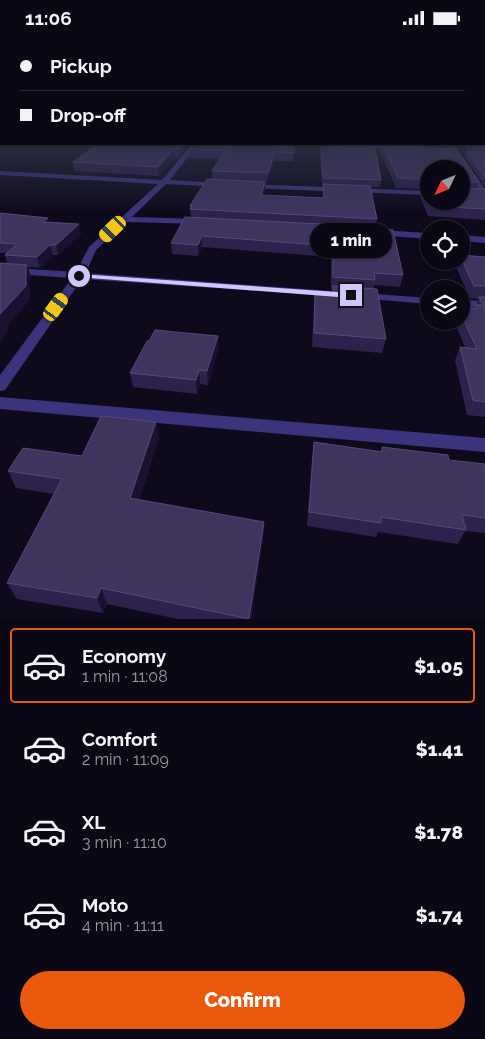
<!DOCTYPE html>
<meta charset="utf-8">
<style>
body{margin:0;font-family:Raleway,sans-serif;background:#181622;color:#f1f3f6;height:100vh;display:flex;flex-direction:column;font-size:19px;white-space:nowrap}
*{box-sizing:border-box;margin:0}
p{font-size:16px;color:#999aa0}
.icon{flex:none;width:28px;height:28px;fill:none;stroke:currentColor;stroke-width:2;stroke-linecap:round;stroke-linejoin:round}
.map{position:relative;height:584px;overflow:hidden}
.side{display:flex;flex-direction:column;background:#0a0814;flex:1}
.side>*{flex:none}
.top-card{position:absolute;left:0px;top:0px;width:485px;height:110px;box-shadow:0 1px 4px #0004,0 0 0 1px #2a2934;display:grid;align-content:center;height:110px;padding:0 20px;background:#0a0814}
.needle{width:32px;rotate:227deg}
.tools{position:absolute;left:420px;top:125px;display:grid;gap:10px}
.tools a{display:grid;place-items:center;width:50px;height:50px;border-radius:50%;background:#0a0814;box-shadow:0 1px 4px #0004,0 0 0 1px #2a2934;font-size:25px}
.end{position:absolute;width:22px;height:22px;margin:-11px;border:6px solid #cfc5ff;background:#111;box-shadow:0 0 0 2px #111}
.from{border-radius:50%}
.bubble{position:absolute;height:35px;border-radius:18px;background:#0a0814;box-shadow:0 1px 4px #0004,0 0 0 1px #2a2934;font-size:16px;font-weight:800;line-height:35px;text-align:center}
.car{position:absolute;width:15px;height:30px;margin:-15px -8px;border-radius:6px;box-shadow:0 0 4px 1px #0007;background:linear-gradient(#f5c518 24%,#345 0 40%,#f5c518 0 76%,#345 0 86%,#f5c518 0)}
.top-card b{display:flex;align-items:center;gap:18px;height:48px;font-size:19px}
.top-card b+b{border-top:1px solid #2a2934}
.top-card i{width:12px;height:12px;background:#f1f3f6}
ul{padding:9px 0 0;list-style:none}
li{display:flex;align-items:center;gap:15px;height:75px;margin:0 10px 8px;padding:0 10px;border:2px solid transparent;border-radius:5px}
li div{flex:1}
li b{display:block;font-size:19px}
li em{font-style:normal;font-weight:800}
li.on{border-color:#ea580c}
li>.icon{width:45px;height:45px;stroke-width:1.5}
.button{display:flex;gap:10px;margin-top:auto;padding:10px 20px}
.button a{flex:1;height:58px;border-radius:30px;background:#ea580c;color:#fff;font-size:20px;font-weight:800;line-height:58px;text-align:center}
.status{display:flex;justify-content:space-between;align-items:center;height:35px;padding:0 25px;background:#0a0814;direction:ltr}
.status svg{height:14px;fill:currentColor}
.map>svg:first-child{display:block}
</style>
<div class="status"><b>11:06</b><svg viewBox="0 0 49 12"><path d="M0 12V9h3v3zM5 12V6h3v6zM10 12V3h3v9zM15 12V0h3v12zM26 1h20v11H26zM47 4h2v5h-2z"/></svg></div>
<div class="map">
<svg width="485" height="584" viewBox="0 0 485 584">
<rect width="100%" height="100%" fill="#0e0a1b"/>
<g fill="none" stroke-linecap="round" stroke-linejoin="round">
<polygon fill="#3b347c" fill-rule="evenodd" points="447,109 453,109 485,154 485,162 482,162"/>
<g fill="#3b347c" fill-rule="evenodd">
<polygon points="192,109 198,109 170,145 221,148 224,148 224,152 166,149 132,182 199,184 203,187 202,189 126,187 96,215 86,238 331,256 337,259 335,261 82,244 5,355 0,356 0,340 72,243 0,238 0,232 76,237 89,212 158,149 0,140 0,136 162,145"/>
<polygon points="312,109 397,110 400,112 397,114 315,111"/>
<polygon points="246,149 429,156 429,160 249,153 246,153"/>
<polygon points="379,195 429,198 429,204 376,200 374,198"/>
<polygon points="461,200 485,202 485,208 461,206"/>
<polygon points="361,258 429,263 429,269 357,263 355,261 357,259"/>
<polygon points="461,265 485,266 485,274 461,272"/>
<polygon points="0,362 485,403 485,417 0,374"/>
</g>
</g>
<g fill="#2c224b" fill-rule="evenodd">
<polygon points="485,97 485,152 465,122 467,116 470,117 462,109 484,109"/>
<polygon points="98,109 190,109 179,122 175,122 159,141 74,136 73,127"/>
<polygon points="295,109 293,126 274,126 267,147 265,147 265,155 263,160 323,163 323,150 322,150 320,118 321,112 381,145 380,152 370,152 377,184 375,192 380,194 403,240 400,252 374,250 374,254 386,304 382,318 312,312 314,270 315,257 332,258 333,254 331,254 331,222 202,212 198,221 172,219 171,208 191,182 190,171 212,145 212,136 220,124 190,123 189,114"/>
<path d="M383 110 479 147 477 154H485V185L428 181 420 161 422 154 396 153 381 118ZM429 134 461 166H429Z"/>
<polygon points="0,178 49,187 79,189 81,199 58,220 53,220 40,233 28,232 31,242 29,244 30,264 7,291 8,295 0,306 0,228 7,228 5,220 7,218 0,218"/>
<polygon points="461,220 485,222 485,382 467,380 455,325 460,312 465,312 454,286 461,286 461,273 473,274 475,270 476,270 478,264 470,263 456,232 458,226 461,226"/>
<polygon points="218,301 218,315 208,350 200,349 197,359 133,352 130,338 149,306"/>
<polygon points="156,387 159,403 139,465 264,487 263,503 251,584 178,584 107,569 103,578 17,564 7,548 54,459 16,453 8,436 82,421"/>
<polygon points="314,407 381,416 382,412 449,425 485,429 485,498 465,496 458,509 378,497 376,502 307,491 312,422"/>
</g>
<g fill="#19112f">
<polygon points="183,109 190,109 179,122 178,114"/>
<polygon points="174,114 175,122 159,141 158,132"/>
<polygon points="275,117 274,126 267,147 268,138"/>
<polygon points="265,147 265,155 260,168 261,160"/>
<polygon points="48,183 51,192 43,187"/>
<polygon points="79,189 81,199 58,220 56,210"/>
<polygon points="202,201 202,212 198,221 198,210"/>
<polygon points="50,210 53,220 40,233 37,222"/>
<polygon points="27,230 31,242 29,244 30,264 7,291 8,295 0,306 0,279 26,232"/>
<polygon points="218,301 218,315 208,350 207,336"/>
<polygon points="199,335 200,349 197,359 196,345"/>
<polygon points="156,387 159,403 134,480 130,463"/>
<polygon points="264,487 263,503 251,584 249,584"/>
<polygon points="101,553 107,569 103,578 97,563"/>
</g>
<g fill="#3e345e" stroke="#544a77">
<polygon points="484,97 485,97 485,143 467,116 478,117 469,109 484,109"/>
<polygon points="98,109 183,109 178,114 174,114 158,132 73,127"/>
<polygon points="194,109 295,109 294,118 275,117 268,138 212,136 225,116 189,114"/>
<polygon points="383,110 456,114 479,147 462,147 462,154 485,154 485,174 430,171 422,152 429,152 429,166 461,166 461,134 429,134 429,145 398,143"/>
<polygon points="321,112 375,114 381,145 323,143"/>
<polygon points="207,144 265,147 261,160 324,163 323,149 370,151 377,184 190,174 192,171 190,171"/>
<polygon points="0,178 48,183 43,187 79,189 56,210 50,210 37,222 5,220 17,209 0,208"/>
<polygon points="185,182 379,192 380,194 393,195 403,240 374,238 375,245 333,242 333,211 202,201 198,210 171,208"/>
<polygon points="461,220 485,222 485,251 474,251 461,223"/>
<polygon points="0,228 27,230 26,232 26,251 0,279"/>
<polygon points="333,251 377,254 386,304 314,298 315,257 333,258"/>
<polygon points="479,262 485,262 485,367 473,365 460,312 477,314 461,279 461,273 477,274 475,270 483,270"/>
<polygon points="155,295 218,301 207,336 199,335 196,345 130,338 147,306 149,306"/>
<polygon points="101,381 156,387 130,463 264,487 249,584 101,553 97,563 7,548 62,444 8,436 23,413 82,421"/>
<polygon points="314,407 382,417 382,412 448,420 449,425 485,429 485,483 462,480 466,495 381,482 381,488 309,477"/>
</g>
<linearGradient id="sky" x2="0" y2="1"><stop stop-color="#08060f"/><stop offset="0.54" stop-color="#30334a"/><stop offset="1" stop-color="#30334a" stop-opacity="0"/></linearGradient>
<rect width="485" height="179" fill="url(#sky)"/>
<polygon fill="#cfc5ff" points="79,239 351,258 355,260 351,263 76,242 75,241"/>
</svg>
<div class="tools">
<a><svg class="needle" viewBox="-14 -14 28 28"><path d="M0-13l5 13h-10z" fill="#e53935"/><path d="M0 13l5-13h-10z" fill="#999aa0"/></svg></a>
<a><svg class="icon" aria-label="locate" viewBox="0 0 24 24"><circle cx="12" cy="12" r="6"/><path d="M12 2v4M12 18v4M2 12h4M18 12h4"/></svg></a>
<a><svg class="icon" aria-label="layers" viewBox="0 0 24 24"><path d="M12 4l9 5-9 5-9-5zM3 14l9 5 9-5"/></svg></a>
</div>
<i class="end from" style="left:79px;top:241px"></i>
<i class="end" style="left:351px;top:260px"></i>
<div class="bubble" style="left:310px;top:188px;width:82px">1 min</div>
<i class="car" style="left:113px;top:194px;rotate:226deg"></i>
<i class="car" style="left:56px;top:272px;rotate:36deg"></i>
<div class="top-card">
<b><i class="from"></i>Pickup</b>
<b><i></i>Drop-off</b>
</div>
</div>
<section class="side">
<ul>
<li class="on"><svg class="icon" aria-label="car" viewBox="0 0 24 24"><path d="M5 17H2v-5l4-1 3-4h7l3 4 3 1v5h-3M9 17h6M6 11h13"/><circle cx="7" cy="17" r="2"/><circle cx="17" cy="17" r="2"/></svg><div><b>Economy</b><p>1 min · 11:08</p></div><em>$1.05</em></li>
<li><svg class="icon" aria-label="car" viewBox="0 0 24 24"><path d="M5 17H2v-5l4-1 3-4h7l3 4 3 1v5h-3M9 17h6M6 11h13"/><circle cx="7" cy="17" r="2"/><circle cx="17" cy="17" r="2"/></svg><div><b>Comfort</b><p>2 min · 11:09</p></div><em>$1.41</em></li>
<li><svg class="icon" aria-label="car" viewBox="0 0 24 24"><path d="M5 17H2v-5l4-1 3-4h7l3 4 3 1v5h-3M9 17h6M6 11h13"/><circle cx="7" cy="17" r="2"/><circle cx="17" cy="17" r="2"/></svg><div><b>XL</b><p>3 min · 11:10</p></div><em>$1.78</em></li>
<li><svg class="icon" aria-label="car" viewBox="0 0 24 24"><path d="M5 17H2v-5l4-1 3-4h7l3 4 3 1v5h-3M9 17h6M6 11h13"/><circle cx="7" cy="17" r="2"/><circle cx="17" cy="17" r="2"/></svg><div><b>Moto</b><p>4 min · 11:11</p></div><em>$1.74</em></li>
</ul>
<div class="button"><a>Confirm</a></div>
</section>
